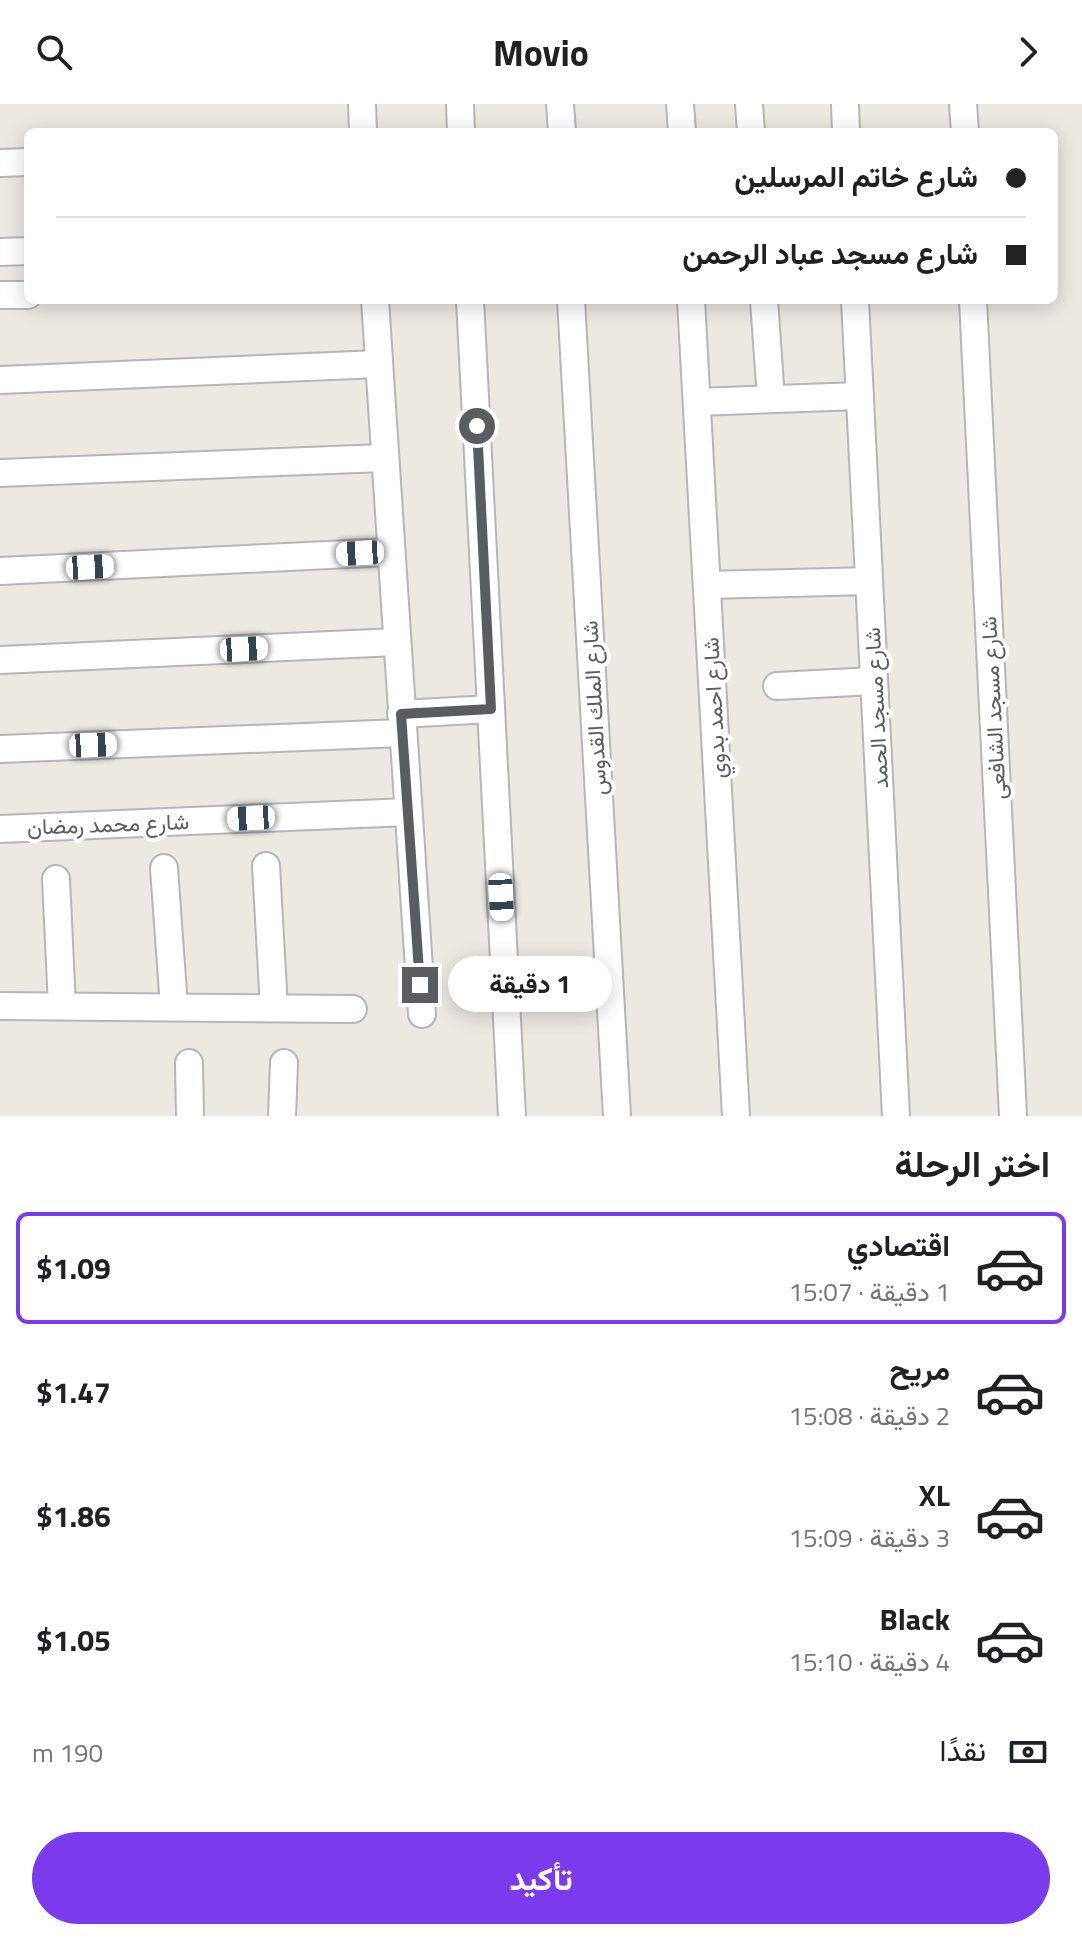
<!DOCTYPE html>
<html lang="ar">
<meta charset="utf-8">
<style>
body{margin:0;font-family:"Titillium Web",Vazirmatn,sans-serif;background:#f2f2f2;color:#202124;direction:rtl;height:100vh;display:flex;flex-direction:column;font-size:30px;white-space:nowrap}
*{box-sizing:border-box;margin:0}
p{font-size:26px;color:#757577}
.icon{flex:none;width:44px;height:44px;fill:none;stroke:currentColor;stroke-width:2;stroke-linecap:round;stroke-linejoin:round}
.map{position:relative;height:1012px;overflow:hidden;direction:ltr}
.sheet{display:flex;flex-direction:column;background:#fff;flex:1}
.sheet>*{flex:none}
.banner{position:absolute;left:24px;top:24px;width:1034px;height:176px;border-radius:12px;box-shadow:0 4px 20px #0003;direction:rtl;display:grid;align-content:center;height:176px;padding:0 32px;background:#fff}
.end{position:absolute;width:36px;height:36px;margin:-18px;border:10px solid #595c60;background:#fff;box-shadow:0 0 0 4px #fff}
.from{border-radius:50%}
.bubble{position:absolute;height:56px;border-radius:28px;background:#fff;box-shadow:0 4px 20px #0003;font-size:26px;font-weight:700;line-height:56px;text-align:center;direction:rtl}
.car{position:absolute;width:24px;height:48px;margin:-24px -12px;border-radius:10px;box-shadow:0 0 6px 2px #0007;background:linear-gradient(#fff 24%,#345 0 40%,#fff 0 76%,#345 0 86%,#fff 0)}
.banner b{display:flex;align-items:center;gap:28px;height:76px;font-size:30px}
.banner b+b{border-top:2px solid #e0e0e0}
.banner i{width:20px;height:20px;background:#202124}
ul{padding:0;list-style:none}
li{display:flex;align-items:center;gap:24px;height:112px;margin:0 16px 12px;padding:0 16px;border:4px solid transparent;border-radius:12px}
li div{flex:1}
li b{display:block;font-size:30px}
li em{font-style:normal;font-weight:700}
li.active{border-color:#7c3aed}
li>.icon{width:72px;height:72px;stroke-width:1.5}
h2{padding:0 32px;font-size:36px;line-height:96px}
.pay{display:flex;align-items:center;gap:20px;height:88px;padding:0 32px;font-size:30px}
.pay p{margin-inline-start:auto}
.primary-button{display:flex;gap:16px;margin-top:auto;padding:16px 32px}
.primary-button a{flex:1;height:92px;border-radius:48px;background:#7c3aed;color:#fff;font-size:32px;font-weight:700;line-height:92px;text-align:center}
header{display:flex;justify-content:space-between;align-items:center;height:104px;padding:0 32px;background:#fff;font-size:36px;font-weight:700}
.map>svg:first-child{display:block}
</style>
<header><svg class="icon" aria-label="forward" viewBox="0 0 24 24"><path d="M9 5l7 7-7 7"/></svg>Movio<svg class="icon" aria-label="search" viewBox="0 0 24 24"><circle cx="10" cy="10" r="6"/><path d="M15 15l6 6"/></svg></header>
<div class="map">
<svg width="1082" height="1012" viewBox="0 0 1082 1012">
<rect width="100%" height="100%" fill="#ebe9e0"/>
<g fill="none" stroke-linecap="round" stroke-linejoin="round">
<g stroke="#b3b6ba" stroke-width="30">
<g id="street">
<polyline points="362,0 363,28"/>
<polyline points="460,0 461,28"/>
<polyline points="560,0 562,28"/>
<polyline points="680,0 682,28"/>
<polyline points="749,0 751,28"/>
<polyline points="845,0 846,28"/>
<polyline points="963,0 965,28"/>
<polyline points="0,59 28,58"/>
<polyline points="0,148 28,147"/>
<polyline points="0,191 28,191"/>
<polyline points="375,196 422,910"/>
<polyline points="470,196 512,1012"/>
<polyline points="571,196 617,1012"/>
<polyline points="691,196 736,1012"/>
<polyline points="764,196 771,295"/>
<polyline points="855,196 896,1012"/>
<polyline points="973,196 1013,1012"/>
<polyline points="0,276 379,260"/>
<polyline points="697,298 860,292"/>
<polyline points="0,369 384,354"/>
<polyline points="0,467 390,448"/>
<polyline points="708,481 869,477"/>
<polyline points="0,556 396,538"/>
<polyline points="777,582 874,577"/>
<polyline points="401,610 491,605"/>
<polyline points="0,645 402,629"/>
<polyline points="0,725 408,708"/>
<polyline points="266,762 274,904"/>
<polyline points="164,764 174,903"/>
<polyline points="56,775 62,902"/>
<polyline points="0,902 353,905"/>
<polyline points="189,959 190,1012"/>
<polyline points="282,1012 284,959"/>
</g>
</g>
<use href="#street" stroke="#fff" stroke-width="26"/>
</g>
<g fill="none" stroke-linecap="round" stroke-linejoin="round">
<polyline stroke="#595c60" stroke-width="10" points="420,881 401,610 491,605 477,322"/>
</g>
<g text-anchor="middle" stroke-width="8" stroke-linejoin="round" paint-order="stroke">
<g font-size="22" fill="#595c60" stroke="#fff">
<text transform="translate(594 604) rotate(-93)" y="8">شارع الملك القدوس</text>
<text transform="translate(714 604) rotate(-93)" y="8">شارع احمد بدوي</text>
<text transform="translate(876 604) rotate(-93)" y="8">شارع مسجد الحمد</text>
<text transform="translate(993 604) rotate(-93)" y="8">شارع مسجد الشافعى</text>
<text transform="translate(108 720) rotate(-2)" y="8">شارع محمد رمضان</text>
</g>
</g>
</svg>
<i class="end from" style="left:477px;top:322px"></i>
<i class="end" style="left:420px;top:881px"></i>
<div class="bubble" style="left:448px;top:852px;width:164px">1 دقيقة</div>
<i class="car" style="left:360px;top:449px;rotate:267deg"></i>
<i class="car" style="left:90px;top:463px;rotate:87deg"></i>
<i class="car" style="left:244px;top:545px;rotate:87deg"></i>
<i class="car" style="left:93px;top:641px;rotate:88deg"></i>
<i class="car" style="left:251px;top:714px;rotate:267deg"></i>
<i class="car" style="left:501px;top:793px;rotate:177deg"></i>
<div class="banner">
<b><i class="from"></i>شارع خاتم المرسلين</b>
<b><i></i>شارع مسجد عباد الرحمن</b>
</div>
</div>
<section class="sheet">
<h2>اختر الرحلة</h2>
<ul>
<li class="active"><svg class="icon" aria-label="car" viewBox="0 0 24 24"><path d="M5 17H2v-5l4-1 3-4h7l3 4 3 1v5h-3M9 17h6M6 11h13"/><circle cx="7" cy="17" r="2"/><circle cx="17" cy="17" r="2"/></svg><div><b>اقتصادي</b><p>1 دقيقة · 15:07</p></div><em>$1.09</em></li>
<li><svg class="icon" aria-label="car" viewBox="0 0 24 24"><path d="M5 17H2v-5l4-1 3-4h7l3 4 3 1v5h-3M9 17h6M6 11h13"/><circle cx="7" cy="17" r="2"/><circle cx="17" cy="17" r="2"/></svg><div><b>مريح</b><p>2 دقيقة · 15:08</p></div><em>$1.47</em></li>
<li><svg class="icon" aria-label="car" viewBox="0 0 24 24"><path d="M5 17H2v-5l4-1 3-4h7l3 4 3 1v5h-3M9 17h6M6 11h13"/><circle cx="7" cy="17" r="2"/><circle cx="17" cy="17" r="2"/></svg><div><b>XL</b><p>3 دقيقة · 15:09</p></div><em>$1.86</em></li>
<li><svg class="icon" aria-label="car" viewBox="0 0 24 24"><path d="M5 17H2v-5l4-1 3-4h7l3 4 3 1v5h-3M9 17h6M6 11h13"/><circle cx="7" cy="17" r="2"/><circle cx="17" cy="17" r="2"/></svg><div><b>Black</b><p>4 دقيقة · 15:10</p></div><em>$1.05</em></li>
</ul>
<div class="pay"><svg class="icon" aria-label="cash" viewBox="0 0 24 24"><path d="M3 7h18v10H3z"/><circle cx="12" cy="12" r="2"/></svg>نقدًا<p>190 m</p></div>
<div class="primary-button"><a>تأكيد</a></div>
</section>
